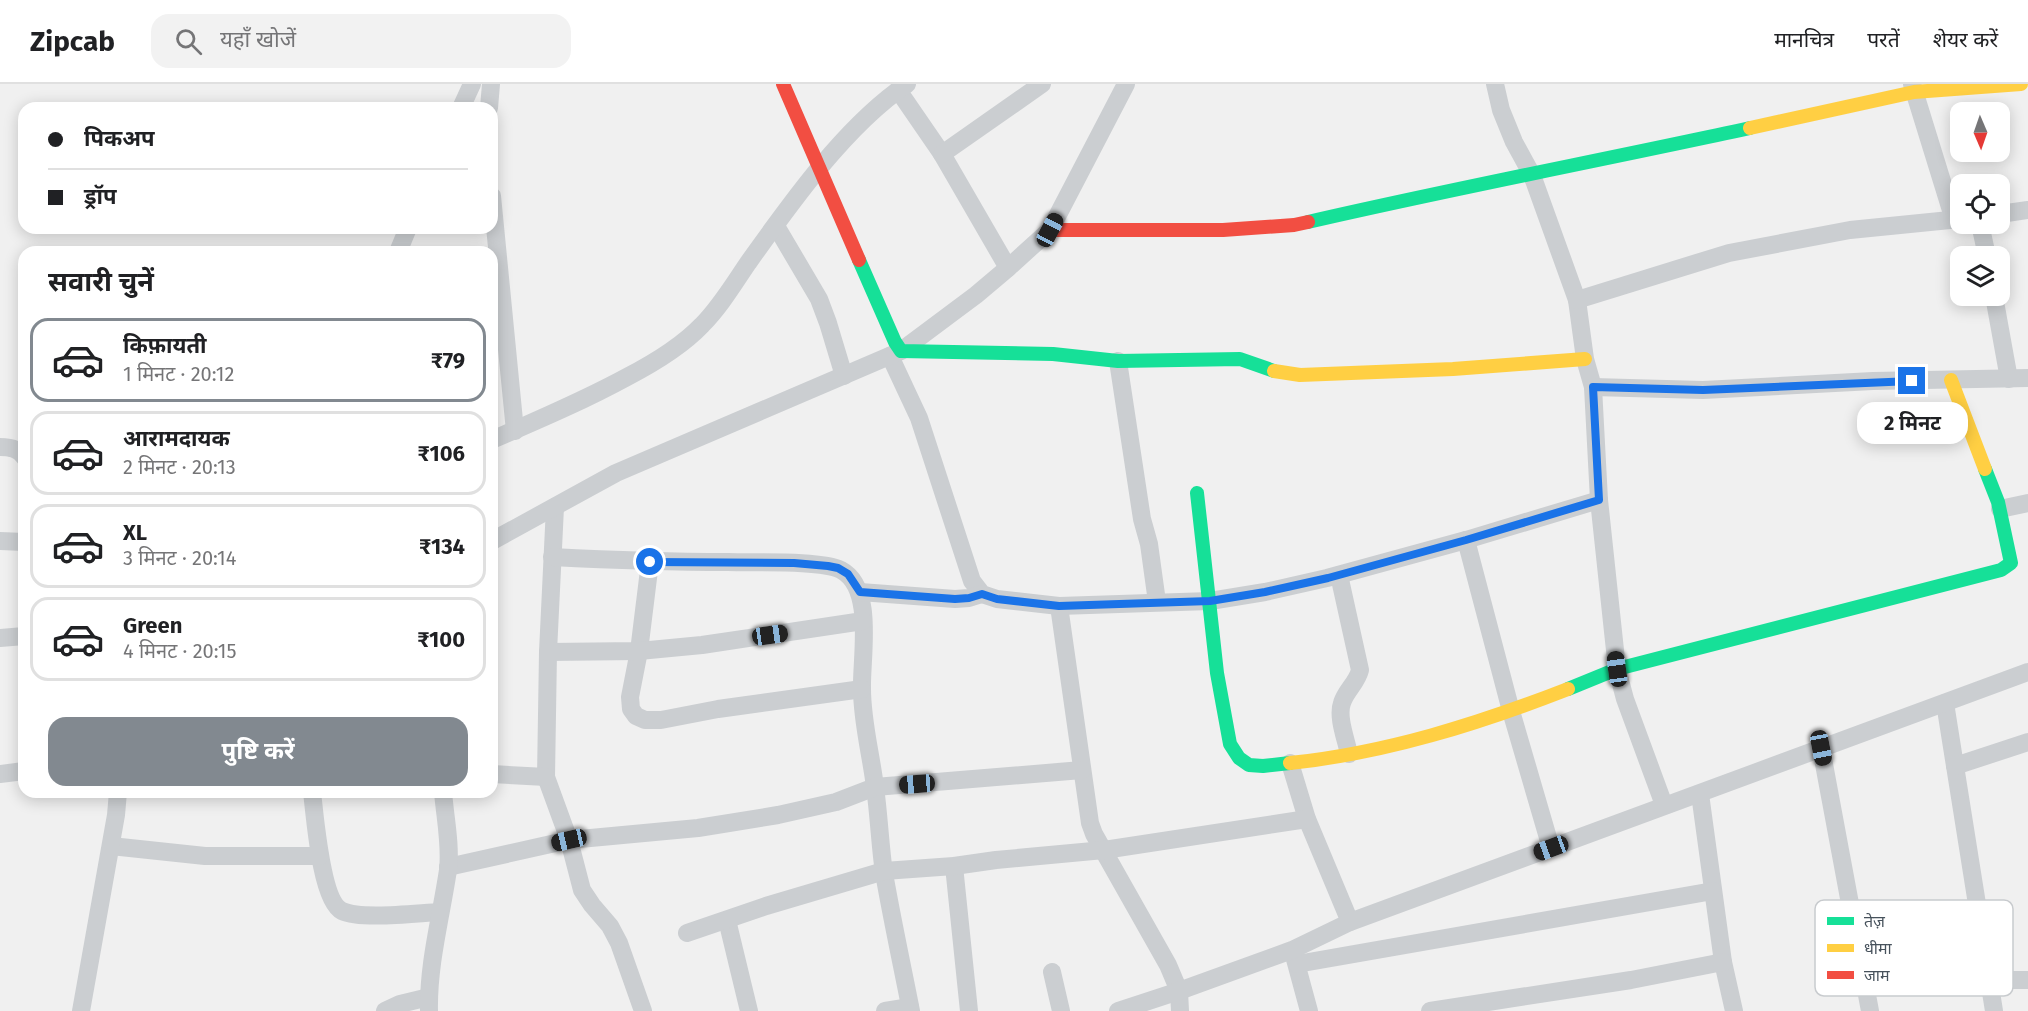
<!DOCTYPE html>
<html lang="hi">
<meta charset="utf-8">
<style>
body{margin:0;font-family:"Fira Sans","Noto Sans Devanagari",sans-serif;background:#f2f2f2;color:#202124;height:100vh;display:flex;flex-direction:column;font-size:22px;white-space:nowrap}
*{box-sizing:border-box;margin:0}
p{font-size:20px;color:#757577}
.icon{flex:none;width:33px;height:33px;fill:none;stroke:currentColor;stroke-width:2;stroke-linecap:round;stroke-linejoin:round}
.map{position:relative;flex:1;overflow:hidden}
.drawer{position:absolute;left:18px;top:162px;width:480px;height:552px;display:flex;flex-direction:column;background:#fff;border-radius:18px;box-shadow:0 3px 15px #0003}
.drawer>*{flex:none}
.banner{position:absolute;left:18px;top:18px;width:480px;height:132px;border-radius:18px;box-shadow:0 3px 15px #0003;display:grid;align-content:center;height:132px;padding:0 30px;background:#fff}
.needle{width:39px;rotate:178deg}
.controls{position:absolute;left:1950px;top:18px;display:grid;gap:12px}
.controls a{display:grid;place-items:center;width:60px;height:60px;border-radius:12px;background:#fff;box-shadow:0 3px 15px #0003;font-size:30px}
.end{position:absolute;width:27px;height:27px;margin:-14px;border:8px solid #1a73e8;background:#fff;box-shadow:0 0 0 3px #fff}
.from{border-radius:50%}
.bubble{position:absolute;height:42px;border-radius:18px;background:#fff;box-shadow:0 3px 15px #0003;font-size:20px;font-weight:700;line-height:42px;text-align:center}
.car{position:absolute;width:18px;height:36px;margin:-18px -9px;border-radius:8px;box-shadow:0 0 4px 2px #0007;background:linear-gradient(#222 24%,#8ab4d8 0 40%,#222 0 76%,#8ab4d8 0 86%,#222 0)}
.banner b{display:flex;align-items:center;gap:21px;height:57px;font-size:22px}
.banner b+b{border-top:2px solid #e0e0e0}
.banner i{width:15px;height:15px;background:#202124}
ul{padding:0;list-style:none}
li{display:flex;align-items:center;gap:18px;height:84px;margin:0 12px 9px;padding:0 18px;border:3px solid #e0e0e0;border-radius:18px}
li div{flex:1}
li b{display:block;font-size:22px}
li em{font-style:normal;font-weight:700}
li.active{border-color:#828990}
li>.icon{width:54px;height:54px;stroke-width:1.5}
h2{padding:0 30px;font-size:27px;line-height:72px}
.action{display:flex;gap:12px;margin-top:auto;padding:12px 30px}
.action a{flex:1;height:69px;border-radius:18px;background:#828990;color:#fff;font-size:24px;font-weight:700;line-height:69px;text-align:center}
header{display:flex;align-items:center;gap:36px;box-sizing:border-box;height:84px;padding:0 30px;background:#fff;border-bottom:2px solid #e0e0e0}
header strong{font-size:28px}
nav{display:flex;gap:33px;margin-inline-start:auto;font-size:21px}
.search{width:420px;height:54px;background:#f2f2f2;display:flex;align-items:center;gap:15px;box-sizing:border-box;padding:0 21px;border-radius:18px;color:#757577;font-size:22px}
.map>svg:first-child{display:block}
</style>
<header>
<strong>Zipcab</strong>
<div class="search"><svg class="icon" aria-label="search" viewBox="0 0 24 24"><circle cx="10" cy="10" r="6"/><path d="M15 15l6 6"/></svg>यहाँ खोजें</div>
<nav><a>मानचित्र</a><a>परतें</a><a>शेयर करें</a></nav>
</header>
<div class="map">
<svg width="2028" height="927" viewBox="0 0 2028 927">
<rect width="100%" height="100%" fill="#f0f0f0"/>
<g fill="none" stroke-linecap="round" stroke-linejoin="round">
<g stroke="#cbced1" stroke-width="18">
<polyline points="1495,0 1501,26 1514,58 1532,91 1577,216 1585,275 1593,303 1599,416 1617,585 1625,615 1664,721"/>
<polyline points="1912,0 1954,136"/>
<polyline points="898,6 942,70 1008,184"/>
<polyline points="461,24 472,0"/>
<polyline points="489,24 491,0"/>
<polyline points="942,70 1042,0"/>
<polyline points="492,112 515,347"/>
<polyline points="2000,130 2028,126"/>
<polyline points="1980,140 1987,172"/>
<polyline points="776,142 819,215 828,239 844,292"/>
<polyline points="398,168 408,144"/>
<polyline points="1994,212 2009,295"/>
<polyline points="1577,216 1729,169 1850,146 1960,135"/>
<polyline points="890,272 919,334 972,497 982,510 997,515 1059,522 1210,517 1265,508 1327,494 1466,456 1599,416"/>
<polyline points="1118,277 1142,435 1149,460 1157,518"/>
<polyline points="1593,303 1703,306 1873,297 2028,294"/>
<path d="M492 356C538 336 583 317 627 293 654 279 681 263 702 241 720 223 733 201 748 179 790 120 846 41 907 0"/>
<path d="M0 363C9 363 19 364 24 373"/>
<polyline points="555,423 548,568 546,693 569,756 582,806 592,821 610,842 619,859 643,927"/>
<polyline points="2000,425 2028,419"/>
<polyline points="1466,456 1511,627 1551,764"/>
<polyline points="0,457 24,458"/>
<polyline points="492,457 616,389 901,267 976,211 1008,184 1050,146 1126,0"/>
<path d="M552 473C611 476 669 478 728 478 753 479 821 476 841 486 875 504 861 573 862 605 862 638 871 670 875 703 879 732 880 761 884 789 892 835 902 881 911 927"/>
<polyline points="650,478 639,567 630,613 631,625 636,632 645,636 661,636 718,625 862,605"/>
<path d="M1339 491 1360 586C1357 599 1346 606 1342 619 1337 633 1346 655 1349 670"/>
<polyline points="860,508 955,515 969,514 982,510"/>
<polyline points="1059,522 1090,739 1094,750 1168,881 1179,907 1180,927"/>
<polyline points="0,554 24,552"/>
<polyline points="548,568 639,567 702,561 863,537"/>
<polyline points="1945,619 1994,927"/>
<polyline points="1821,664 1870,927"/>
<polyline points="1290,679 1307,735 1350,838"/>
<polyline points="1955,682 2028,658"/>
<polyline points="0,690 24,687"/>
<polyline points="492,690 546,693"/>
<path d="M312 708C315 732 321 817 342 827 361 836 417 829 440 828"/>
<polyline points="1700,710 1723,878 1734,927"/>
<polyline points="111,762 205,772 320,772"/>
<polyline points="954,782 969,927"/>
<polyline points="448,783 569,756 698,744 778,731 836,718 875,703 1082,686"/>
<polyline points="727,836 749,927"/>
<polyline points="687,849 766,822 884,787 954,782 996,776 1104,766 1307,735"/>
<polyline points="1293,868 1309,927"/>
<polyline points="1297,880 1713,807"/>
<polyline points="1052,888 1061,927"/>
<polyline points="1988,896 2028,896"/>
<polyline points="81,927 116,731 118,708"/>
<polyline points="385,927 400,920 429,913"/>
<path d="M429 927C428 880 441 833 448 786 451 761 445 733 443 708"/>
<polyline points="885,927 910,923"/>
<polyline points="1118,927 1179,907 1292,866 1350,838 2028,588"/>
<polyline points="1430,927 1631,896 1723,878"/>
</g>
<g stroke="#16e098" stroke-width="14">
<path d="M1308 138C1455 104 1603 76 1750 44"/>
<polyline points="859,176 895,258 901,267 1053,270 1118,277 1240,275 1274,287"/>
<polyline points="1197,409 1217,589 1230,660 1239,674 1249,681 1263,682 1290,679"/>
<polyline points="1568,605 1617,585 2001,486 2011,479 1998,418 1985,385"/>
</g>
<g stroke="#ffcf43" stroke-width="14">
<polyline points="1750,44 1914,8 2021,0"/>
<polyline points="1274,287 1300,291 1453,285 1585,275"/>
<polyline points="1951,296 1985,385"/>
<path d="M1290 679C1386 669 1478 640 1568 605"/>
</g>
<g stroke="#f24e42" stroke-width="14">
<polyline points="783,0 859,176"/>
<polyline points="1050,146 1223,146 1294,141 1308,138"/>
</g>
</g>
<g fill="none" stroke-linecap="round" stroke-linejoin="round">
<polyline stroke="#1a73e8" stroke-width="8" points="650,478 794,479 828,482 838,484 848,490 860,508 955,515 969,514 982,510 997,515 1059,522 1210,517 1265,508 1328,494 1466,456 1599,416 1593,303 1703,306 1912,297"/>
</g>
<rect x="1815" y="816" width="198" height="96" rx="9" fill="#fff" stroke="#c8cbce" stroke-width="1.5"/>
<rect x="1827" y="833" width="27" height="8" fill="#16e098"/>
<rect x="1827" y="860" width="27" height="8" fill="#ffcf43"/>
<rect x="1827" y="887" width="27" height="8" fill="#f24e42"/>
<g font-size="16" fill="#47525c">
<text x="1864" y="843">तेज़</text>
<text x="1864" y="870">धीमा</text>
<text x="1864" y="897">जाम</text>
</g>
</svg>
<div class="controls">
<a><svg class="needle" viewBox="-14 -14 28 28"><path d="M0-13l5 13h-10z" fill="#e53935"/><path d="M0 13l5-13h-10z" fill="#757577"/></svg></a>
<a><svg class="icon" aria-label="locate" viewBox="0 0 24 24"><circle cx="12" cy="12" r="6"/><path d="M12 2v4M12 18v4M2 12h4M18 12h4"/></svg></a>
<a><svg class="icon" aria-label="layers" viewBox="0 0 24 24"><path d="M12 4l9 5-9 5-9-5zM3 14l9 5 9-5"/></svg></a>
</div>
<i class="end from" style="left:650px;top:478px"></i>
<i class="end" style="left:1912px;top:297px"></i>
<div class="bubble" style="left:1857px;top:318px;width:111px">2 मिनट</div>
<i class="car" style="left:1050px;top:146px;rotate:28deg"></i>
<i class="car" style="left:770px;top:551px;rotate:82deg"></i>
<i class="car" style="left:1617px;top:585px;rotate:352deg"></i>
<i class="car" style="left:1821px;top:664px;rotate:169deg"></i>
<i class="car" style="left:917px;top:700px;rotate:266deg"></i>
<i class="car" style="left:569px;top:756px;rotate:257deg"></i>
<i class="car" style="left:1551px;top:764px;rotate:250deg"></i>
<div class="banner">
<b><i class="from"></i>पिकअप</b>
<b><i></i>ड्रॉप</b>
</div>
<section class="drawer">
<h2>सवारी चुनें</h2>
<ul>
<li class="active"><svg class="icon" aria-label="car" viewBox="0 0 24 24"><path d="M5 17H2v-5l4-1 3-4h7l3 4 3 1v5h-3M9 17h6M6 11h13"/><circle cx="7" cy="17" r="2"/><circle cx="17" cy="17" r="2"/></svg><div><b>किफ़ायती</b><p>1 मिनट · 20:12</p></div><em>₹79</em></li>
<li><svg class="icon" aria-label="car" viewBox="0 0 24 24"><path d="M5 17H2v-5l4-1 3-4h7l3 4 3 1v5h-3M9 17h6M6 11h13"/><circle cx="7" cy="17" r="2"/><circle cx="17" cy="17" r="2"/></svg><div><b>आरामदायक</b><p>2 मिनट · 20:13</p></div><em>₹106</em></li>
<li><svg class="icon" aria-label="car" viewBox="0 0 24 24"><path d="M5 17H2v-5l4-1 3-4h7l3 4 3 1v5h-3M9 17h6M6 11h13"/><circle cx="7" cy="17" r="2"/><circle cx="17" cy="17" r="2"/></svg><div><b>XL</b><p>3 मिनट · 20:14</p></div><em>₹134</em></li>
<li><svg class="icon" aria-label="car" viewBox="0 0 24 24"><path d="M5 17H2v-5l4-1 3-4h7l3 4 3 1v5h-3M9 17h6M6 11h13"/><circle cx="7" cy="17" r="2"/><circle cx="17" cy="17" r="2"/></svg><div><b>Green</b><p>4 मिनट · 20:15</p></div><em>₹100</em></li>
</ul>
<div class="action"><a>पुष्टि करें</a></div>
</section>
</div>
